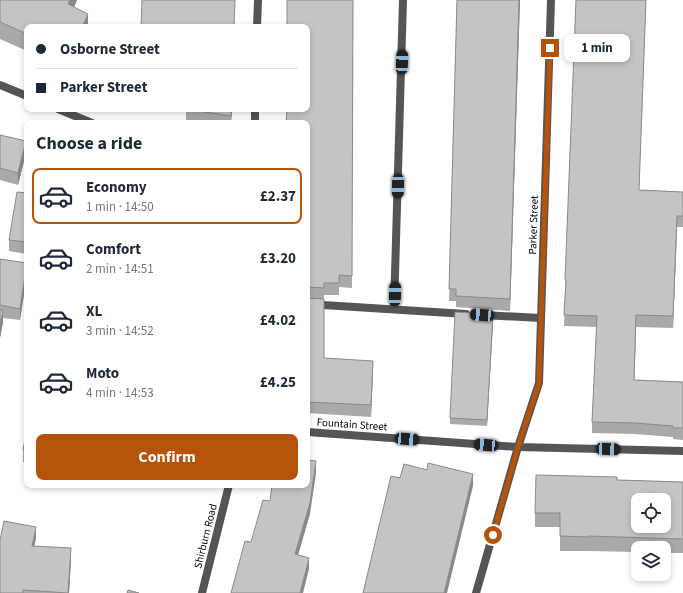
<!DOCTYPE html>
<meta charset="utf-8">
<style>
body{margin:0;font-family:"Source Sans 3",sans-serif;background:#f6f6f7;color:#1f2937;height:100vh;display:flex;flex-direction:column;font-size:15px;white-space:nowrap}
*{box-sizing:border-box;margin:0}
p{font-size:13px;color:#747a83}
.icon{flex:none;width:22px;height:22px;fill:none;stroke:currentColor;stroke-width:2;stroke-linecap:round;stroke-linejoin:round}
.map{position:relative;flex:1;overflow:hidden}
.drawer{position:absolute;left:24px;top:120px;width:286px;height:368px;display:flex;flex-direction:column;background:#fff;border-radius:8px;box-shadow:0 2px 6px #0003}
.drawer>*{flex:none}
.banner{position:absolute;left:24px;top:24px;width:286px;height:88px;border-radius:8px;box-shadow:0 2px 6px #0003;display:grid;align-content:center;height:88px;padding:0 12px;background:#fff}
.tools{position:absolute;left:631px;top:493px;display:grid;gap:8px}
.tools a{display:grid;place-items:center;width:40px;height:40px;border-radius:8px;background:#fff;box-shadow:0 2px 6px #0003;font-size:20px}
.end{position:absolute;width:18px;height:18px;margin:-9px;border:5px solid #b45309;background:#fff;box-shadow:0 0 0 2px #fff}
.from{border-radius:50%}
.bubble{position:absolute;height:28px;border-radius:8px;background:#fff;box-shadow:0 2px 6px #0003;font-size:13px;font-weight:700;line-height:28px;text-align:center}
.car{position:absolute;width:12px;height:24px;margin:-12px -6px;border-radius:5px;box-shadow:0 0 3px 1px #0007;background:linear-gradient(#222 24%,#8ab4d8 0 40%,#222 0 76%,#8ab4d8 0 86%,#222 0)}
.banner b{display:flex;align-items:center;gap:14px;height:38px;font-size:15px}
.banner b+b{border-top:1px solid #e0e1e3}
.banner i{width:10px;height:10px;background:#1f2937}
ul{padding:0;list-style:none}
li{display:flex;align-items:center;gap:12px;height:56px;margin:0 8px 6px;padding:0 4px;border:2px solid transparent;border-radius:8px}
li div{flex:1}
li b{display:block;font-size:15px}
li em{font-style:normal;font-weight:700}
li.current{border-color:#b45309}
li>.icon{width:36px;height:36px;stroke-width:1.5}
h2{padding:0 12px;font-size:18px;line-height:48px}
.action{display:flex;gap:8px;margin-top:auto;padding:8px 12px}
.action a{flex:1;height:46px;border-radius:8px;background:#b45309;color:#fff;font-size:16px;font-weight:700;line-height:46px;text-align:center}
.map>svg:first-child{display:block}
</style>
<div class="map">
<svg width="683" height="593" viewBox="0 0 683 593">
<rect width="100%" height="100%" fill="#fff"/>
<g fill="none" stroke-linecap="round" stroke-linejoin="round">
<g stroke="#555" stroke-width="8">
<polyline points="307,304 466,314"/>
<polyline points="394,309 403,0"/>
<polyline points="483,315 541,318"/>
</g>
<g stroke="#555" stroke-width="8">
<polyline points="257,27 258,0"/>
<polyline points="0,85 27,96"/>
<polyline points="58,109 92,123"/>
<polyline points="255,123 255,109"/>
<polyline points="307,432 518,447 683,451"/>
<polyline points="202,593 229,485"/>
<polyline points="476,593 518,447 539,383 551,0"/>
</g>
</g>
<g fill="#a9a9a9">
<polygon points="0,0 77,0 74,7 88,27 27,27 27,51 0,39"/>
<polygon points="353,0 352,288 339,287 339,295 324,295 324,358 373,372 371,417 307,413 307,123"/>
<polygon points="457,0 520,0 510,311 456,307 456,301 449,301"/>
<polygon points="576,0 646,0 639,190 683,192 683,227 677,227 673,328 636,327 634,380 683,382 683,440 673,439 673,437 635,434 592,433 592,422 597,327 564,326"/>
<polygon points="186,109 232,109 231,123 199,123 186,121"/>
<polygon points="0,135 26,153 18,185 0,180"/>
<polygon points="27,193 27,254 9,251 9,240"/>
<polygon points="0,259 27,275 20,320 3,318 3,322 0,338"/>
<polygon points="493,321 487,426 450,424 450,418"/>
<polygon points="27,429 27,463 23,462 23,450"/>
<polygon points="617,480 683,482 683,553 664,553 664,548 638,548 638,552 588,551 560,551 560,527 535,527 535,513"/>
<polygon points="36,538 34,546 71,560 69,593 0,593"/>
</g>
<g fill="#898989">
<polygon points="70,0 77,0 68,21 68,4"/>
<polygon points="519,0 520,0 510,311 510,299"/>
<polygon points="88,14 88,27 82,27"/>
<polygon points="231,109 232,109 231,123"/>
<polygon points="26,141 26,153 18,185 18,173"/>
<polygon points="677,216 677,227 673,328 673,316"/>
<polygon points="27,263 27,275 20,320 20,309"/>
<polygon points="3,310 3,322 0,338 0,326"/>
<polygon points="493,314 493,321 487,426 487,420"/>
<polygon points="636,315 636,327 634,391 634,380"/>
<polygon points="373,361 373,372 371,417 371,405"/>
<polygon points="316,461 316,473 310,514 295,566 295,554"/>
<polygon points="473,474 473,486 447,593 444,593"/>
<polygon points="36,527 36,538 32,558 32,546"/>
<polygon points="71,548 71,560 69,593 68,593"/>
<polygon points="309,558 309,569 303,593 300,593"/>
</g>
<g fill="#c4c4c4" stroke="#898989" fill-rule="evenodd">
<polygon points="0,0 70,0 68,4 88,14 82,27 27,27 27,34 0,22"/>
<polygon points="142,0 235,0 234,27 141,27"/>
<polygon points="287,0 353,0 352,276 339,275 339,283 324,283 324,288 307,287 307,123 286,123 287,109 307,109 307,27 287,27"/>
<polygon points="457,0 519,0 510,299 456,296 456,289 449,289"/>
<polygon points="576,0 646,0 639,190 683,192 683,216 677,216 673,316 636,315 634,380 683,382 683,428 673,428 673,426 635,423 592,422 597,316 564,315 566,280 565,280"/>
<polygon points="186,109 231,109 231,116"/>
<polygon points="0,135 26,141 18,173 0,168"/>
<polygon points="17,192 27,193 27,242 9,240"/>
<polygon points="0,259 27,263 20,309 0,305"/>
<polygon points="307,298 324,299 324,358 373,361 371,405 307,402"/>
<polygon points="0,310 3,310 0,326"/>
<polygon points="455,312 493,314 487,420 450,418"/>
<polygon points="27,429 27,451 23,450"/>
<polygon points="307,460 316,461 310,503 295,554 309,558 300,593 231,593 245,541 251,542 263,500 270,501 272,485 307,485"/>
<polygon points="428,463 473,474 444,593 363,593 391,476 400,478 404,464 427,470"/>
<path d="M536 475 617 477V480L683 482V539L588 536V537L560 536V513H535ZM638 500H664V526H638Z"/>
<polygon points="4,521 36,527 32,546 71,548 68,593 23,590 23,593 0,593 0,540"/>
<polygon points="128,590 139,593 127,593"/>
</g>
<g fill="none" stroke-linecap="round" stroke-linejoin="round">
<polyline stroke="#b45309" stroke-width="5" points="493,535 518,447 539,383 550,48"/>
</g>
<g text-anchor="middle" stroke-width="3.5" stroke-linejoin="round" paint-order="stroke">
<g font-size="11" fill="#000" stroke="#fff">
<text transform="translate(533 225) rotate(-88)" y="4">Parker Street</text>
<text transform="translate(352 424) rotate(4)" y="4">Fountain Street</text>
<text transform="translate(205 536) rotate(-76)" y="4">Shirburn Road</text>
</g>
</g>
</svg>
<div class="tools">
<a><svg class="icon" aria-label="locate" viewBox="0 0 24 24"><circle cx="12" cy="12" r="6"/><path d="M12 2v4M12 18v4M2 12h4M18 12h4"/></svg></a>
<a><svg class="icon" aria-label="layers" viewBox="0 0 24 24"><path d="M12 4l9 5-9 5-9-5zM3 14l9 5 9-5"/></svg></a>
</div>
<i class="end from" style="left:493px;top:535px"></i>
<i class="end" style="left:550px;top:48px"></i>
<div class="bubble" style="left:564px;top:34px;width:66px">1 min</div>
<i class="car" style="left:402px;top:62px;rotate:2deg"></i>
<i class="car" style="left:398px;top:186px;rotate:181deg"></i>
<i class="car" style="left:395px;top:294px;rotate:1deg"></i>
<i class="car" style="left:482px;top:315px;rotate:274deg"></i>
<i class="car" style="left:407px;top:439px;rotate:94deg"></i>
<i class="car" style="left:486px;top:445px;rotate:274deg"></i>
<i class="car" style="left:608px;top:449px;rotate:92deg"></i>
<div class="banner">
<b><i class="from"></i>Osborne Street</b>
<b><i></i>Parker Street</b>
</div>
<section class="drawer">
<h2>Choose a ride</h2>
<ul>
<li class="current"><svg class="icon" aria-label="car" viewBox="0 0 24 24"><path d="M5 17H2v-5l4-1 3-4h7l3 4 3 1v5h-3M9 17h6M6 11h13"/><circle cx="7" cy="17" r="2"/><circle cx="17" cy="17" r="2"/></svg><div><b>Economy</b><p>1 min · 14:50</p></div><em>£2.37</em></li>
<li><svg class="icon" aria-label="car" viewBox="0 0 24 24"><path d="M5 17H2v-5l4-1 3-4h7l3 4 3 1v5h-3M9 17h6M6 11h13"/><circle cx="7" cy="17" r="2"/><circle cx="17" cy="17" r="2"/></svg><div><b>Comfort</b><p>2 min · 14:51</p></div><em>£3.20</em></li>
<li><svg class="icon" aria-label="car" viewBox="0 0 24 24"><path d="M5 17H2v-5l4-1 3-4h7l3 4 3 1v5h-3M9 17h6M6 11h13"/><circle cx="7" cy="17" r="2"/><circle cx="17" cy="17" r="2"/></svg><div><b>XL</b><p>3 min · 14:52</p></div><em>£4.02</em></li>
<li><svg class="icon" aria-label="car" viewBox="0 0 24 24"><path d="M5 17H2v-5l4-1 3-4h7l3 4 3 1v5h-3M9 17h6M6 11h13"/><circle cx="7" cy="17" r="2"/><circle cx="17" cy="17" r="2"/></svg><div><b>Moto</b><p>4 min · 14:53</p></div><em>£4.25</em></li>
</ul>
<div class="action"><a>Confirm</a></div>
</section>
</div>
